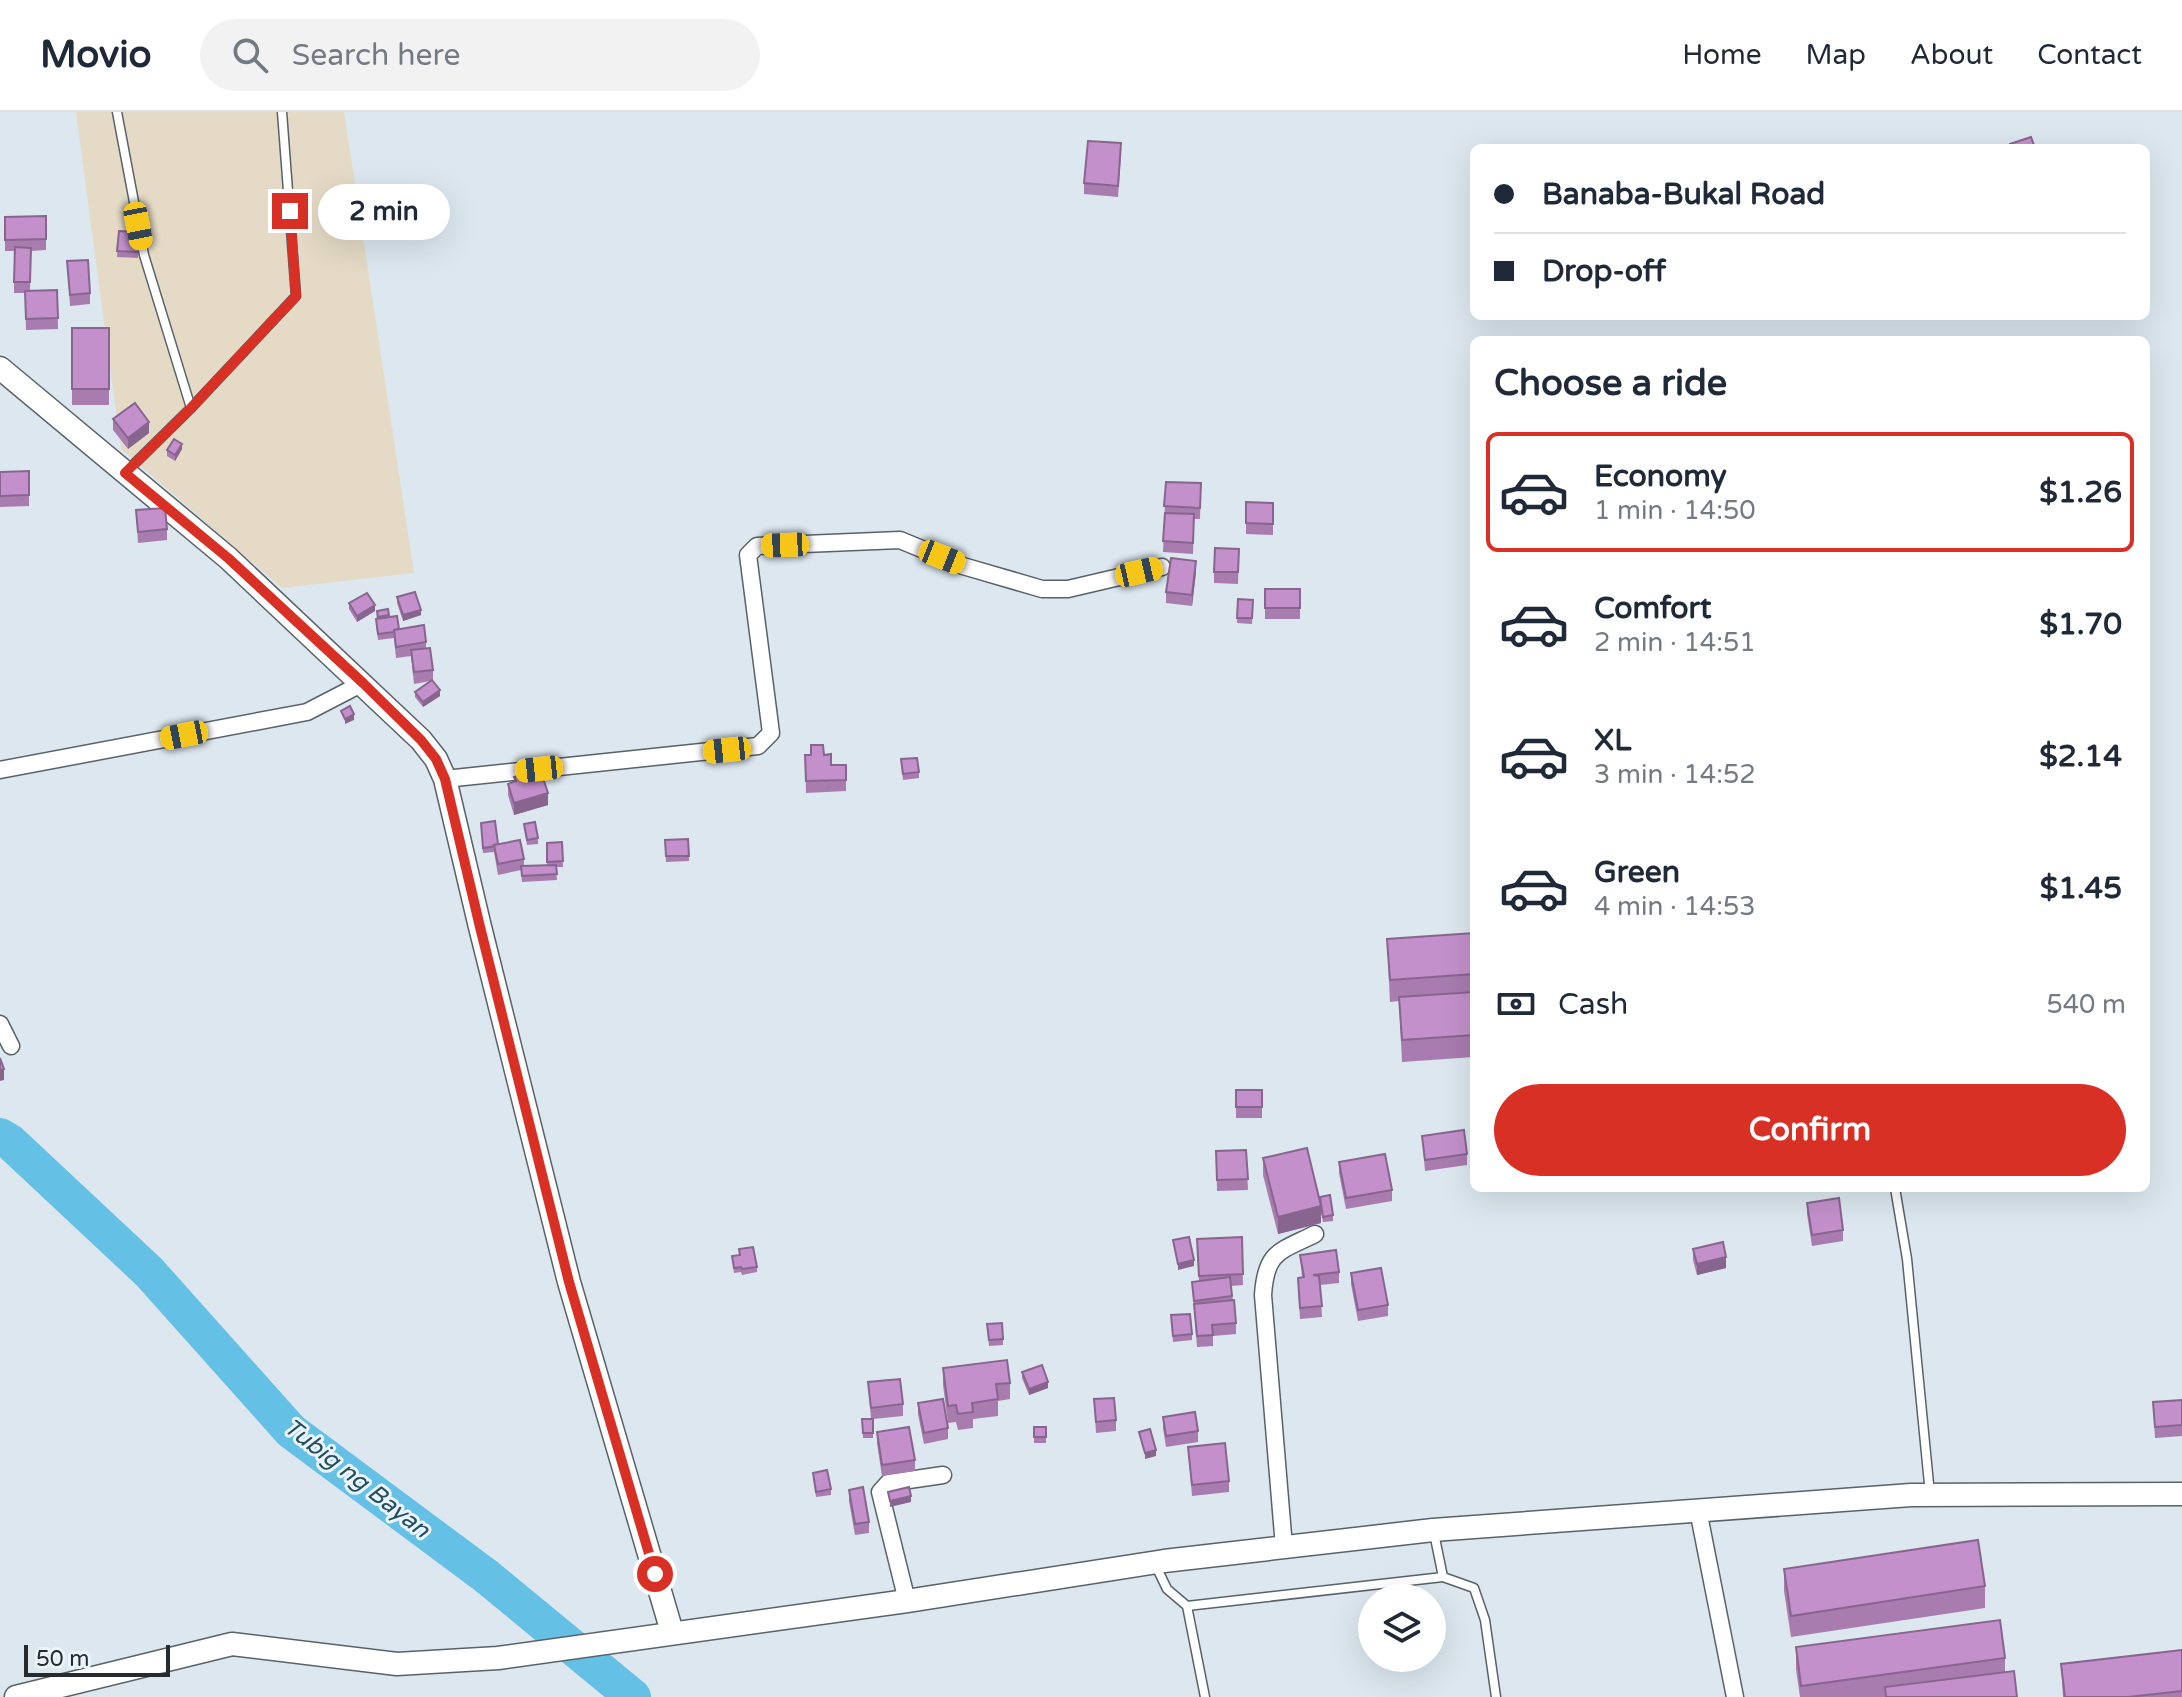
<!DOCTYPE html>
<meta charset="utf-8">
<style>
body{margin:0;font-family:"Varela Round",sans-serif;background:#f2f2f3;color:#1f2937;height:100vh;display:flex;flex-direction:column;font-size:30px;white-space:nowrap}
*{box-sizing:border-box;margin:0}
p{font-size:26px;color:#747a83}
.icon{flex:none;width:44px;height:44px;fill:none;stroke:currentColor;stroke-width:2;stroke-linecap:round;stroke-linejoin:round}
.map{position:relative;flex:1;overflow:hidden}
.details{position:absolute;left:1470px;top:224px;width:680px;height:856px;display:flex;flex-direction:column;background:#fff;border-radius:12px;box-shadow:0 8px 32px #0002}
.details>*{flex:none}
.guide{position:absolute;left:1470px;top:32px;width:680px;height:176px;border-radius:12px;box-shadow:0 8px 32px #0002;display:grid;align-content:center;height:176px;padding:0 24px;background:#fff}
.buttons{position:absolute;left:1358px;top:1472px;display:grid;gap:16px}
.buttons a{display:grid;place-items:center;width:88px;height:88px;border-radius:50%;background:#fff;box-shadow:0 8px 32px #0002;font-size:40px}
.scale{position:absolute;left:24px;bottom:20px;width:146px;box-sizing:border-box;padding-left:8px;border:4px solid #272b2e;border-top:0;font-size:22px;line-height:28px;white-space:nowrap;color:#272b2e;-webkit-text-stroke:6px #e9f4fd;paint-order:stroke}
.end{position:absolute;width:36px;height:36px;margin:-18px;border:10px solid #d93025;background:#fff;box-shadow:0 0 0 4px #fff}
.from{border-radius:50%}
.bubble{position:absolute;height:56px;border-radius:28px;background:#fff;box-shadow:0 8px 32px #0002;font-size:26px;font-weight:800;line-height:56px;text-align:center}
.car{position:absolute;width:24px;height:48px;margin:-24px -12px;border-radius:10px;box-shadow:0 0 6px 2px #0007;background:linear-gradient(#f5c518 24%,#345 0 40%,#f5c518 0 76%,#345 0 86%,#f5c518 0)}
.guide b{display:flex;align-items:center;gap:28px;height:76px;font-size:30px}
.guide b+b{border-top:2px solid #e0e1e3}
.guide i{width:20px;height:20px;background:#1f2937}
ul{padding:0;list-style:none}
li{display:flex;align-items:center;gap:24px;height:120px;margin:0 16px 12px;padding:0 8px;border:4px solid transparent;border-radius:12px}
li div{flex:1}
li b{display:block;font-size:30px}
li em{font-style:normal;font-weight:800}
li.current{border-color:#d93025}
li>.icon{width:72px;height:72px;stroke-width:1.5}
h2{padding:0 24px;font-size:36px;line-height:96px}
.pay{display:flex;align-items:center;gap:20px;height:88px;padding:0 24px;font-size:30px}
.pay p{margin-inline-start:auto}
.primary-button{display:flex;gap:16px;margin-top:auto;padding:16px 24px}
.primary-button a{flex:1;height:92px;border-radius:48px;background:#d93025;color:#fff;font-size:32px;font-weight:800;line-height:92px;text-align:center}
header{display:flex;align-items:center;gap:48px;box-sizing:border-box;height:112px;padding:0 40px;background:#fff;border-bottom:2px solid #e0e1e3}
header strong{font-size:38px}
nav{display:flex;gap:44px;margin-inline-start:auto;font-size:28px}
.search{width:560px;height:72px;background:#f2f2f3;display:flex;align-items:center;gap:20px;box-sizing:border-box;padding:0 28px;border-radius:44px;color:#747a83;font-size:30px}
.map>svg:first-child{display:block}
</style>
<header>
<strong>Movio</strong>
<div class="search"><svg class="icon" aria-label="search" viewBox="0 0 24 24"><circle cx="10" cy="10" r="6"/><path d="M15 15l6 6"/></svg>Search here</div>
<nav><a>Home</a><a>Map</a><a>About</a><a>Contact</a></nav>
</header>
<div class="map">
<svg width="2182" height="1585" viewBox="0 0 2182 1585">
<rect width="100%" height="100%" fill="#dce7ef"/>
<polygon fill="#e4dac5" points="76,0 344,0 414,461 282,476 121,337"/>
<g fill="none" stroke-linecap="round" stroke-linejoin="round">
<polyline stroke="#65c0e5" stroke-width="36" points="0,1024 10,1030 149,1160 291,1319 486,1464 633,1585"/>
<g stroke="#596269" stroke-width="11">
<g id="lane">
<polyline points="117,0 144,143 191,296"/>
<polyline points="127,359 191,296 296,184 282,0"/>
<polyline points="1895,1076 1907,1147 1930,1382"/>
<polyline points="1155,1452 1167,1477 1187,1494 1205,1585"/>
<polyline points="1443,1465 1474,1476 1485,1508 1496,1585"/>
<polyline points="1187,1494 1443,1465 1434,1421"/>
</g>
</g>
<g stroke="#596269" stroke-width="19">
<g id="street">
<polyline points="0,658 307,600 363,571"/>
<polyline points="445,667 758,634 771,621 748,443 757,434 900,428 963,454 1042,477 1068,477 1162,455"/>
<polyline points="0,912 11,934"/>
<polyline points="1698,1398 1735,1585"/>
<path d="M1284 1435 1263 1183C1266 1139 1279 1140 1315 1122"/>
<polyline points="907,1489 880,1380 888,1371 943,1363"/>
</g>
</g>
<g stroke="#596269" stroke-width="25">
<g id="secondary">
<polyline points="0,256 228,446 421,628 436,647 445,667 480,815 569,1170 672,1520"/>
<polyline points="16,1585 232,1532 397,1552 498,1546 907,1489 1164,1449 1433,1418 1911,1383 2182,1382"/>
</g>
</g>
<use href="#lane" stroke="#fff" stroke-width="8"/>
<use href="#street" stroke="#fff" stroke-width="16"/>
<use href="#secondary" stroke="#fff" stroke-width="22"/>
</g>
<g fill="#a87caf">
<polygon points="1121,42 1118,85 1084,82 1084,71"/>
<polygon points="46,104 46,138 31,139 30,179 57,178 58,217 26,218 25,181 14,181 14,139 5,139 5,105"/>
<polygon points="119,119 139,120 138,146 117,145"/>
<polygon points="67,149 90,181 90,192 70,194"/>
<rect x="72" y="216" width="37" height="77"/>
<polygon points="113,307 149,321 128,337 113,318"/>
<polygon points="182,337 175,349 167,344 167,338"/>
<polygon points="29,359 29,394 0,395 0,360"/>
<polygon points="1166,370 1201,371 1200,407 1194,407 1193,442 1163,440"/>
<polygon points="1246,390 1273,391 1273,423 1246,422"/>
<polygon points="136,398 167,417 167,428 138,431"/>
<polygon points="1239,437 1238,472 1214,471 1214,460"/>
<polygon points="1196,460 1192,494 1166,491 1166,480"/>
<rect x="1265" y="477" width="35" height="30"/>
<polygon points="397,485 421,503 403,509 397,491"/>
<polygon points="1238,487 1253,488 1252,512 1237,511"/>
<polygon points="349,491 375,499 357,510 349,497"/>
<polygon points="388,497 389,505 399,517 426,530 426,536 433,558 433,569 440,584 423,595 415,585 415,580 430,569 414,572 411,544 396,546 394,526 378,528 376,513 377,499"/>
<polygon points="805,643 824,643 831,653 846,653 846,679 806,681"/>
<polygon points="901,653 919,660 919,666 903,668"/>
<polygon points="514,665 548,693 514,703 508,683 508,672 514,670"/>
<polygon points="481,711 498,732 524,747 524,754 547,753 547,731 562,730 563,755 556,755 557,768 522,770 521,758 498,763 494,740 483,741"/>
<polygon points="524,712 538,726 538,732 527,733"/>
<polygon points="688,727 689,749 666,750 665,728"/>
<polygon points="1474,821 1474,945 1402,950 1399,889 1390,890 1387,827"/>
<rect x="1236" y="978" width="26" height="28"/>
<polygon points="1422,1024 1467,1042 1467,1053 1425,1059"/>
<polygon points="1246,1038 1248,1078 1217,1079 1216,1039"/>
<polygon points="1263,1046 1320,1088 1333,1103 1333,1109 1323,1110 1321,1100 1321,1111 1278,1122 1263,1063"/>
<polygon points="1339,1050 1392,1078 1392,1089 1346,1097 1339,1061"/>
<polygon points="1807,1091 1843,1118 1843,1129 1812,1134 1807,1102"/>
<polygon points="1242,1125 1243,1173 1231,1174 1236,1211 1236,1222 1213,1224 1213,1234 1197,1235 1192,1170 1199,1169 1197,1138"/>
<polygon points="739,1137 757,1155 757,1160 742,1163 741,1160 734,1161 732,1144 739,1143"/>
<polygon points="1693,1137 1726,1156 1697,1163 1693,1148"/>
<polygon points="1300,1143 1339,1160 1339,1171 1320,1173 1322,1205 1300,1207 1298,1177 1298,1166 1302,1165"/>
<polygon points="1351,1161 1388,1193 1388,1204 1358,1209 1351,1172"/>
<polygon points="1171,1203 1192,1222 1192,1228 1173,1230"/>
<polygon points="987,1212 1003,1227 1003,1233 989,1234"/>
<polygon points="943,1256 1010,1271 1010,1287 998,1289 998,1304 973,1307 973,1316 958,1318 956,1310 948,1311 943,1273"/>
<polygon points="1022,1260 1048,1276 1029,1283 1022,1266"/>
<polygon points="868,1270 903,1292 903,1304 873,1307 873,1326 863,1326 862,1307 871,1307"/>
<polygon points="1094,1287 1116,1308 1116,1319 1096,1321"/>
<polygon points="2182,1288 2182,1324 2155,1326 2153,1290"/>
<polygon points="918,1291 948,1316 948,1327 924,1332 918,1302"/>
<polygon points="1163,1305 1198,1319 1198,1330 1166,1335 1163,1316"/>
<rect x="1034" y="1315" width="12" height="16"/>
<polygon points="877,1320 915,1348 915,1359 882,1364 877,1331"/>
<polygon points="1188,1335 1229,1369 1229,1380 1192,1384"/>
<polygon points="813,1361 831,1377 831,1383 816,1385"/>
<polygon points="849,1378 869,1410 869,1421 855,1423 849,1389"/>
<polygon points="1784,1457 1985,1474 1985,1496 1791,1525 1784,1479"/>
<polygon points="1796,1535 2005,1546 2005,1560 2017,1585 1800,1585 1796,1557"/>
<polygon points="2182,1538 2182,1585 2063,1585 2061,1552"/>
</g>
<g fill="#88658e">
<polygon points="149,310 149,321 128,337 128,326"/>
<polygon points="182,332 182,337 175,349 175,343"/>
<polygon points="1196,449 1196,460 1192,494 1192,483"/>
<polygon points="375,493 375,499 357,510 357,504"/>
<polygon points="421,498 421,503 403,509 403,503"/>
<polygon points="440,578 440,584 423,595 423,590"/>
<polygon points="354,602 354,608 345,612 345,607"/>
<polygon points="548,681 548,693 514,703 514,691"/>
<polygon points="4,957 4,968 0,969 0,958"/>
<polygon points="1321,1094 1321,1111 1278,1122 1278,1105"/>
<polygon points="1726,1145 1726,1156 1697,1163 1697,1152"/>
<polygon points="1194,1148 1194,1154 1178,1158 1178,1152"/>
<polygon points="1048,1270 1048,1276 1029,1283 1029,1277"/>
<polygon points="1156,1338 1156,1344 1145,1347 1145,1341"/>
<polygon points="911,1384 911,1390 890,1395 890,1389"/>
</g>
<g fill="#c390cb" stroke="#88658e" stroke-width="2">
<polygon points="2031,25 2035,36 2011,36 2010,32"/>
<polygon points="1088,29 1121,31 1118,74 1084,71"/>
<polygon points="46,104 46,127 5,128 5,105"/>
<polygon points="119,119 139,120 138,140 117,139"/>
<polygon points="15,135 31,136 30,170 14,170"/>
<polygon points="88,148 90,181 70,183 67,149"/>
<polygon points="57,178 58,206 26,207 25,179"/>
<rect x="72" y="216" width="37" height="61"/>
<polygon points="135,291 149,310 128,326 113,307"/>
<polygon points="174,327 182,332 175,343 167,338"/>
<polygon points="29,359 29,383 0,384 0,360"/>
<polygon points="1166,370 1201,371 1200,396 1164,394"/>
<polygon points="1246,390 1273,391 1273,412 1246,411"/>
<polygon points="165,396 167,417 138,420 136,398"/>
<polygon points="1165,401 1194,402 1193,431 1163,429"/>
<polygon points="1215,436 1239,437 1238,460 1214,460"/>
<polygon points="1171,446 1196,449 1192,483 1166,480"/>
<rect x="1265" y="477" width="35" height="19"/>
<polygon points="415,480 421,498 403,503 397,485"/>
<polygon points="367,481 375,493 357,504 349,491"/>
<polygon points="1238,487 1253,488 1252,506 1237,506"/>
<polygon points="388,497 389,503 378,505 377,499"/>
<polygon points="397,504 399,517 394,518 394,520 378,522 376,507"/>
<polygon points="424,513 426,530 396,535 394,518"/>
<polygon points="430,536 433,558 414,560 411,538"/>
<polygon points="432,568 440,578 423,590 415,580"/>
<polygon points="350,594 354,602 345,607 341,599"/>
<polygon points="811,633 823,633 824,643 831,642 831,653 846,653 846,668 806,669 805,643 811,643"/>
<polygon points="917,646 919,660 903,662 901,647"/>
<polygon points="540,657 548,681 514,691 508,672 516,669 514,665"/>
<polygon points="495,709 498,732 494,733 495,734 483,736 481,711"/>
<polygon points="535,710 538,726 527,728 524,712"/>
<polygon points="688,727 689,744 666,744 665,728"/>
<polygon points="520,728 524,747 498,752 494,733"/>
<polygon points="562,730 563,749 547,750 547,731"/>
<polygon points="556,753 557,762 522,764 521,754"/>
<polygon points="1474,821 1474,862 1390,868 1387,827"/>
<polygon points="1474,880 1474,923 1402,928 1399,885"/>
<polygon points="0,946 4,957 0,958"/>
<rect x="1236" y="978" width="26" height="17"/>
<polygon points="1464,1018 1467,1042 1425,1048 1422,1024"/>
<polygon points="1307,1036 1321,1094 1278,1105 1263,1046"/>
<polygon points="1246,1038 1248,1067 1217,1068 1216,1039"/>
<polygon points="1385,1042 1392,1078 1346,1086 1339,1050"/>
<polygon points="1330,1083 1333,1103 1323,1105 1320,1085"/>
<polygon points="1839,1086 1843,1118 1812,1123 1807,1091"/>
<polygon points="1189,1125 1194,1148 1178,1152 1173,1128"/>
<polygon points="1242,1125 1243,1162 1199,1164 1197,1127"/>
<polygon points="1723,1130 1726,1145 1697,1152 1693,1137"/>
<polygon points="753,1135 757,1155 742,1157 741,1155 734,1156 732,1144 740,1143 739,1137"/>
<polygon points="1336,1138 1339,1160 1313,1163 1319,1164 1322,1194 1300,1196 1298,1166 1304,1165 1300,1143"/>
<polygon points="1381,1156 1388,1193 1358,1198 1351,1161"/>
<polygon points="1230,1165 1232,1184 1194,1189 1192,1170"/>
<polygon points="1234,1188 1236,1211 1212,1213 1213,1223 1197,1224 1194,1192"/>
<polygon points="1190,1202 1192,1222 1173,1224 1171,1203"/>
<polygon points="1002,1211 1003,1227 989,1228 987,1212"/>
<polygon points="1007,1248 1010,1271 996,1272 998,1287 972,1291 973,1300 958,1302 956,1293 948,1294 943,1256"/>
<polygon points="1042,1253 1048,1270 1029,1277 1022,1260"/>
<polygon points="900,1267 903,1292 871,1296 868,1270"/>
<polygon points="1114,1286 1116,1308 1096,1310 1094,1287"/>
<polygon points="943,1287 948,1316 924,1321 918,1291"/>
<polygon points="2182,1288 2182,1313 2155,1315 2153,1290"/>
<polygon points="1195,1300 1198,1319 1166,1324 1163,1305"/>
<polygon points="862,1307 873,1307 873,1321 863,1321"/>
<polygon points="909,1315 915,1348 882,1353 877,1320"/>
<rect x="1034" y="1315" width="12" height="10"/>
<polygon points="1150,1317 1156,1338 1145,1341 1139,1320"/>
<polygon points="1225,1331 1229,1369 1192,1373 1188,1335"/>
<polygon points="827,1358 831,1377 816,1380 813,1361"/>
<polygon points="863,1375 869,1410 855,1412 849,1378"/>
<polygon points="909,1375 911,1384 890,1389 888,1380"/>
<polygon points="1978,1428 1985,1474 1791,1504 1784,1457"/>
<polygon points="2000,1508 2005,1546 1801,1574 1796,1535"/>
<polygon points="2182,1538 2182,1579 2128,1585 2065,1585 2061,1552"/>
<polygon points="2014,1559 2017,1585 1886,1585 1885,1575"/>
</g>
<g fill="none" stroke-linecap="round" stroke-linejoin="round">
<polyline stroke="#d93025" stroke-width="10" points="290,99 296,184 191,296 125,361 228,446 363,571 421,628 436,647 445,667 480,815 569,1170 655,1462"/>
</g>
<g text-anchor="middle" stroke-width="6" stroke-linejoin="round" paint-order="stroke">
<g font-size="24" font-style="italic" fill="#254d5e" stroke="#e9f4fd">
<text transform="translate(357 1366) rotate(38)" y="8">Tubig ng Bayan</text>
</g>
</g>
</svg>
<div class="buttons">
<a><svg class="icon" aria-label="layers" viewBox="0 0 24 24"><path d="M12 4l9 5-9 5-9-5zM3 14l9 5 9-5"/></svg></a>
</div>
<div class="scale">50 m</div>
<i class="end from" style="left:655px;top:1462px"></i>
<i class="end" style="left:290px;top:99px"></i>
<div class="bubble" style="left:318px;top:72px;width:132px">2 min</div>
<i class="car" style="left:138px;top:114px;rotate:169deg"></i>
<i class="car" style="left:785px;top:433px;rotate:268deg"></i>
<i class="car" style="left:942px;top:445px;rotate:112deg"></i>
<i class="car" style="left:1139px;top:460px;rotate:77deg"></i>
<i class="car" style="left:184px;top:623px;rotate:259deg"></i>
<i class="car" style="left:727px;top:638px;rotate:264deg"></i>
<i class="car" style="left:539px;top:657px;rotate:264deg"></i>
<div class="guide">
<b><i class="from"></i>Banaba-Bukal Road</b>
<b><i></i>Drop-off</b>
</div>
<section class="details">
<h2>Choose a ride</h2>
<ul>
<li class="current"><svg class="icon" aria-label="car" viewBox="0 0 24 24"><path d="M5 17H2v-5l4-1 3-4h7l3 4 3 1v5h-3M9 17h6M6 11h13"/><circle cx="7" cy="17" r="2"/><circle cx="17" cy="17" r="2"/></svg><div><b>Economy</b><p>1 min · 14:50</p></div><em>$1.26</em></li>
<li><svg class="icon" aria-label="car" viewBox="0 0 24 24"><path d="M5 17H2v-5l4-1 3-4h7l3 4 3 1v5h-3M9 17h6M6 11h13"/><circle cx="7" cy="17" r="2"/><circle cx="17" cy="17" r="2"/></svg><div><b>Comfort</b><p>2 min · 14:51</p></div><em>$1.70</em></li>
<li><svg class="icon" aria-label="car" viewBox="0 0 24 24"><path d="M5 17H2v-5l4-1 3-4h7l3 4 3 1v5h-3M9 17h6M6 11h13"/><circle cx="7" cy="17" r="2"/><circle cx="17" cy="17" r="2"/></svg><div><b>XL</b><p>3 min · 14:52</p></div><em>$2.14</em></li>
<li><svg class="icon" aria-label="car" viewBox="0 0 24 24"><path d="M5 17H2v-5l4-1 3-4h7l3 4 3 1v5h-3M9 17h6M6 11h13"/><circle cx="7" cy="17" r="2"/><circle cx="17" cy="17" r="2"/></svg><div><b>Green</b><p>4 min · 14:53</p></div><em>$1.45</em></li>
</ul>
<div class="pay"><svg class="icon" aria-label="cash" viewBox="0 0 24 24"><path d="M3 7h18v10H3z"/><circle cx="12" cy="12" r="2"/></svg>Cash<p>540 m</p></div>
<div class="primary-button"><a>Confirm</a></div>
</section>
</div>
